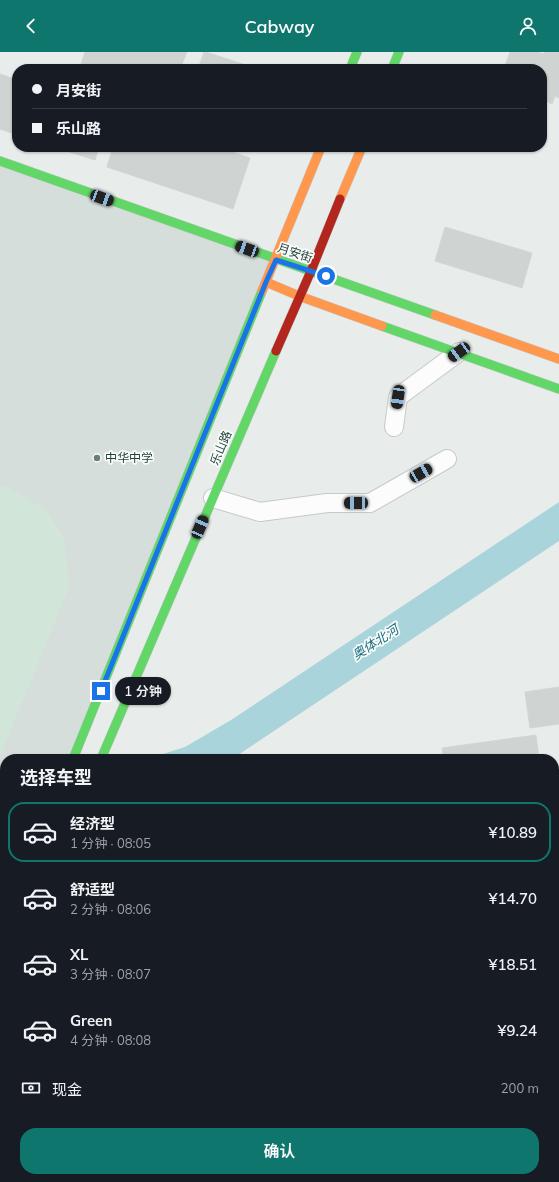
<!DOCTYPE html>
<html lang="zh">
<meta charset="utf-8">
<style>
body{margin:0;font-family:Mulish,"Noto Sans SC",sans-serif;background:#242831;color:#f1f3f6;height:100vh;display:flex;flex-direction:column;font-size:15px;white-space:nowrap}
*{box-sizing:border-box;margin:0}
p{font-size:13px;color:#9ea1a6}
.icon{flex:none;width:22px;height:22px;fill:none;stroke:currentColor;stroke-width:2;stroke-linecap:round;stroke-linejoin:round}
.map{position:relative;flex:1;overflow:hidden}
.side{position:absolute;left:0px;top:702px;width:559px;height:428px;display:flex;flex-direction:column;background:#171b24;border-radius:16px 16px 0 0;box-shadow:0 1px 3px #0004}
.side>*{flex:none}
.top-card{position:absolute;left:12px;top:12px;width:535px;height:88px;border-radius:16px;box-shadow:0 1px 3px #0004;display:grid;align-content:center;height:88px;padding:0 20px;background:#171b24}
.end{position:absolute;width:18px;height:18px;margin:-9px;border:5px solid #1a73e8;background:#fff;box-shadow:0 0 0 2px #fff}
.from{border-radius:50%}
.bubble{position:absolute;height:28px;border-radius:14px;background:#171b24;box-shadow:0 1px 3px #0004;font-size:13px;font-weight:600;line-height:28px;text-align:center}
.car{position:absolute;width:12px;height:24px;margin:-12px -6px;border-radius:5px;box-shadow:0 0 3px 1px #0007;background:linear-gradient(#222 24%,#8ab4d8 0 40%,#222 0 76%,#8ab4d8 0 86%,#222 0)}
.top-card b{display:flex;align-items:center;gap:14px;height:38px;font-size:15px}
.top-card b+b{border-top:1px solid #363941}
.top-card i{width:10px;height:10px;background:#f1f3f6}
ul{padding:0;list-style:none}
li{display:flex;align-items:center;gap:12px;height:60px;margin:0 8px 6px;padding:0 12px;border:2px solid transparent;border-radius:16px}
li div{flex:1}
li b{display:block;font-size:15px}
li em{font-style:normal;font-weight:600}
li.selected{border-color:#0f766e}
li>.icon{width:36px;height:36px;stroke-width:1.5}
h2{padding:0 20px;font-size:18px;line-height:48px}
.pay{display:flex;align-items:center;gap:10px;height:44px;padding:0 20px;font-size:15px}
.pay p{margin-inline-start:auto}
.cta{display:flex;gap:8px;margin-top:auto;padding:8px 20px}
.cta a{flex:1;height:46px;border-radius:16px;background:#0f766e;color:#fff;font-size:16px;font-weight:600;line-height:46px;text-align:center}
header{display:flex;justify-content:space-between;align-items:center;height:52px;padding:0 20px;background:#0f766e;color:#fff;font-size:18px;font-weight:600}
.map>svg:first-child{display:block}
</style>
<header><svg class="icon" aria-label="back" viewBox="0 0 24 24"><path d="M15 5l-7 7 7 7"/></svg>Cabway<svg class="icon" aria-label="person" viewBox="0 0 24 24"><circle cx="12" cy="8" r="4"/><path d="M4 21q1-7 8-7t8 7"/></svg></header>
<div class="map">
<svg width="559" height="1130" viewBox="0 0 559 1130">
<rect width="100%" height="100%" fill="#e8edeb"/>
<g fill="#d6dedb">
<polygon points="0,109 276,208 71,707 5,707 5,869 0,881"/>
<polygon points="559,986 559,1130 480,1130 480,1125 554,1125 554,990"/>
</g>
<polygon fill="#d1e6d8" points="0,434 10,436 47,459 64,486 69,535 0,704"/>
<polygon fill="#a9d4db" points="559,450 559,489 232,707 158,707 163,702 185,695 231,668"/>
<g fill="#cfd4d2" stroke="#d1d6d4">
<polygon points="85,0 187,0 180,17 96,17 81,12"/>
<polygon points="204,0 206,0 258,17 198,17"/>
<polygon points="510,0 538,0 543,2 545,0 559,0 559,46 555,44 552,52 542,47 542,17 504,17"/>
<polygon points="0,22 17,28 17,83 0,77"/>
<polygon points="54,95 99,95 95,108"/>
<polygon points="113,95 217,95 250,106 233,157 107,115"/>
<polygon points="445,175 532,201 522,236 435,209"/>
<polygon points="559,635 559,672 530,676 525,640"/>
<polygon points="536,683 539,707 444,707 442,696"/>
<polygon points="554,776 557,776 559,794 559,815 554,815"/>
<polygon points="559,888 559,930 554,930 554,889"/>
<polygon points="559,1078 559,1098 554,1097 554,1089"/>
<polygon points="8,1125 129,1125 143,1130 21,1130"/>
</g>
<g fill="none" stroke-linecap="round" stroke-linejoin="round">
<g stroke="#c5cac8" stroke-width="20">
<g id="street">
<polyline points="394,375 398,345 459,300"/>
<polyline points="213,446 260,460 327,451 370,451 447,407"/>
</g>
</g>
<g stroke="#c3cbc8" stroke-width="10">
<g id="fast">
<polyline points="350,17 357,0"/>
<polyline points="392,17 399,0"/>
<polyline points="0,109 435,263"/>
<polyline points="382,274 559,337"/>
<polyline points="73,707 262,239"/>
<polyline points="101,707 276,299"/>
<polyline points="0,882 5,870"/>
<polyline points="0,945 5,934"/>
<polyline points="0,985 5,987"/>
<polyline points="341,1125 353,1130"/>
</g>
</g>
<g stroke="#c3cbc8" stroke-width="10">
<g id="slow">
<polyline points="340,147 362,95"/>
<polyline points="266,230 299,244 382,274"/>
<polyline points="262,239 321,95"/>
<polyline points="435,263 559,307"/>
<polyline points="467,1125 480,1130"/>
</g>
</g>
<g stroke="#c3cbc8" stroke-width="10">
<polyline id="jam" points="276,299 311,219 340,147"/>
</g>
<use href="#street" stroke="#fcfcfc" stroke-width="18"/>
<use href="#fast" stroke="#63d668" stroke-width="9"/>
<use href="#slow" stroke="#ff974d" stroke-width="9"/>
<use href="#jam" stroke="#b3261e" stroke-width="9"/>
</g>
<g fill="none" stroke-linecap="round" stroke-linejoin="round">
<polyline stroke="#1a73e8" stroke-width="5" points="101,639 266,230 276,208 326,224"/>
</g>
<circle fill="#697e78" stroke="#f7fbf9" stroke-width="1.5" cx="97" cy="406" r="4"/>
<g text-anchor="middle" stroke-width="3.5" stroke-linejoin="round" paint-order="stroke">
<g font-size="12" fill="#24423a" stroke="#f7fbf9">
<text transform="translate(295 201) rotate(18)" y="4">月安街</text>
<text transform="translate(221 396) rotate(-67)" y="4">乐山路</text>
</g>
<g font-size="12" fill="#24423a" stroke="#f7fbf9" text-anchor="start">
<text x="105" y="410">中华中学</text>
</g>
<g font-size="13" font-style="italic" fill="#1c6f80" stroke="#f7fbf9">
<text transform="translate(375 590) rotate(-33)" y="5">奥体北河</text>
</g>
</g>
</svg>
<i class="end from" style="left:326px;top:224px"></i>
<i class="end" style="left:101px;top:639px"></i>
<div class="bubble" style="left:115px;top:625px;width:56px">1 分钟</div>
<i class="car" style="left:102px;top:146px;rotate:110deg"></i>
<i class="car" style="left:247px;top:197px;rotate:290deg"></i>
<i class="car" style="left:459px;top:300px;rotate:234deg"></i>
<i class="car" style="left:398px;top:345px;rotate:188deg"></i>
<i class="car" style="left:421px;top:421px;rotate:60deg"></i>
<i class="car" style="left:356px;top:451px;rotate:270deg"></i>
<i class="car" style="left:200px;top:475px;rotate:23deg"></i>
<div class="top-card">
<b><i class="from"></i>月安街</b>
<b><i></i>乐山路</b>
</div>
<section class="side">
<h2>选择车型</h2>
<ul>
<li class="selected"><svg class="icon" aria-label="car" viewBox="0 0 24 24"><path d="M5 17H2v-5l4-1 3-4h7l3 4 3 1v5h-3M9 17h6M6 11h13"/><circle cx="7" cy="17" r="2"/><circle cx="17" cy="17" r="2"/></svg><div><b>经济型</b><p>1 分钟 · 08:05</p></div><em>¥10.89</em></li>
<li><svg class="icon" aria-label="car" viewBox="0 0 24 24"><path d="M5 17H2v-5l4-1 3-4h7l3 4 3 1v5h-3M9 17h6M6 11h13"/><circle cx="7" cy="17" r="2"/><circle cx="17" cy="17" r="2"/></svg><div><b>舒适型</b><p>2 分钟 · 08:06</p></div><em>¥14.70</em></li>
<li><svg class="icon" aria-label="car" viewBox="0 0 24 24"><path d="M5 17H2v-5l4-1 3-4h7l3 4 3 1v5h-3M9 17h6M6 11h13"/><circle cx="7" cy="17" r="2"/><circle cx="17" cy="17" r="2"/></svg><div><b>XL</b><p>3 分钟 · 08:07</p></div><em>¥18.51</em></li>
<li><svg class="icon" aria-label="car" viewBox="0 0 24 24"><path d="M5 17H2v-5l4-1 3-4h7l3 4 3 1v5h-3M9 17h6M6 11h13"/><circle cx="7" cy="17" r="2"/><circle cx="17" cy="17" r="2"/></svg><div><b>Green</b><p>4 分钟 · 08:08</p></div><em>¥9.24</em></li>
</ul>
<div class="pay"><svg class="icon" aria-label="cash" viewBox="0 0 24 24"><path d="M3 7h18v10H3z"/><circle cx="12" cy="12" r="2"/></svg>现金<p>200 m</p></div>
<div class="cta"><a>确认</a></div>
</section>
</div>
